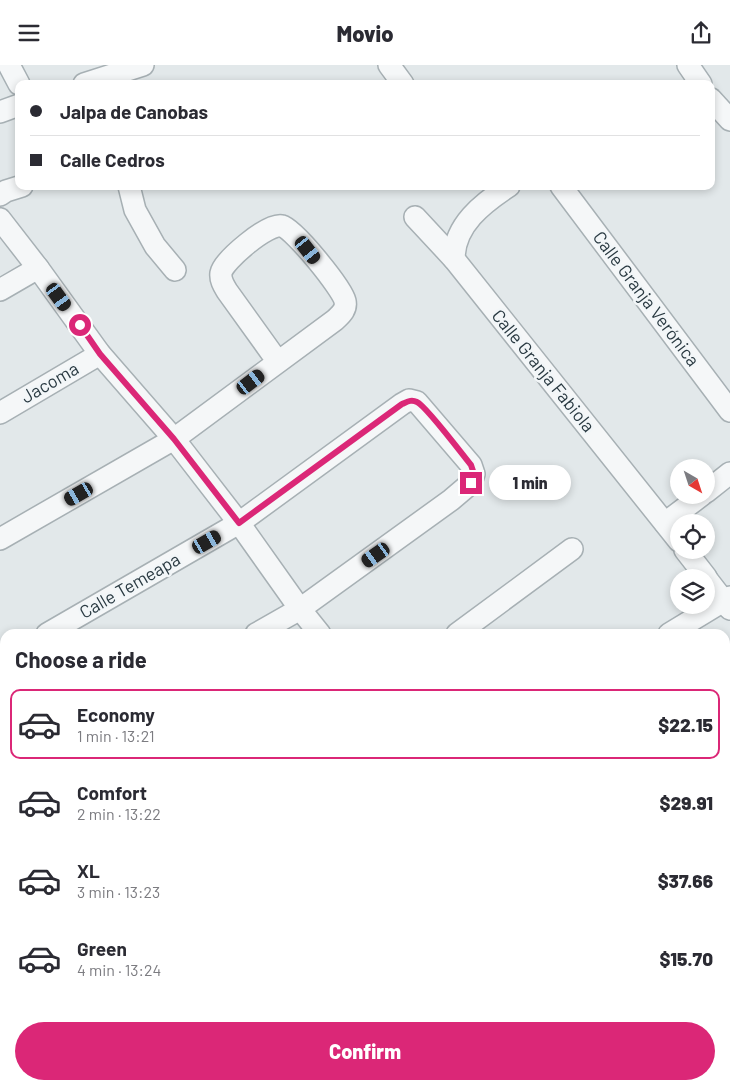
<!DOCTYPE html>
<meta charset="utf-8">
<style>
body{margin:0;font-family:Barlow,sans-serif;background:#f7f7f7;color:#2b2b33;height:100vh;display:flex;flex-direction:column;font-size:19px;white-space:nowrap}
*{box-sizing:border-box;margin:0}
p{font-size:16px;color:#7c7c81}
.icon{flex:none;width:28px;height:28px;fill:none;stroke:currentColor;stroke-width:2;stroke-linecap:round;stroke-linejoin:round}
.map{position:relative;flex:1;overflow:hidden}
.side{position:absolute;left:0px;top:564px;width:730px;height:461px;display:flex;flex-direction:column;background:#fff;border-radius:15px 15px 0 0;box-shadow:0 2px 8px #0003}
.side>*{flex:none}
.hud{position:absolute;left:15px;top:15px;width:700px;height:110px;border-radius:10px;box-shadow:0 2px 8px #0003;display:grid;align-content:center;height:110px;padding:0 15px;background:#fff}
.needle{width:32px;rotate:141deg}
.buttons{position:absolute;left:670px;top:394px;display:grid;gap:10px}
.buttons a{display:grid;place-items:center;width:45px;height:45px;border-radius:50%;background:#fff;box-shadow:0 2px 8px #0003;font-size:25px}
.end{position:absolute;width:22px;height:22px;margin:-11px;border:6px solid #db2777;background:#fff;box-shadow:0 0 0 2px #fff}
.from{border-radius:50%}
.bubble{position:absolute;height:35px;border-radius:18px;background:#fff;box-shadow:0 2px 8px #0003;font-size:16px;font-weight:800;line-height:35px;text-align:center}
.car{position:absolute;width:15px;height:30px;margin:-15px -8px;border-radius:6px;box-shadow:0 0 4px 1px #0007;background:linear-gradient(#222 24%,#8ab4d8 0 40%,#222 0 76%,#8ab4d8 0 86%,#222 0)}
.hud b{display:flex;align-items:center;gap:18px;height:48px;font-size:19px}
.hud b+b{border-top:1px solid #e1e1e2}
.hud i{width:12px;height:12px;background:#2b2b33}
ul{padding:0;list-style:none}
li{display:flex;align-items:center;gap:15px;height:70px;margin:0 10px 8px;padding:0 5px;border:2px solid transparent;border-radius:10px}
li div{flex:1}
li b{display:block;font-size:19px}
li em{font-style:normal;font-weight:800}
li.on{border-color:#db2777}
li>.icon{width:45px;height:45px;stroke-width:1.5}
h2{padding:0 15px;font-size:22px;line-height:60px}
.cta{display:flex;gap:10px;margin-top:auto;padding:10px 15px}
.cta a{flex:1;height:58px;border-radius:30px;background:#db2777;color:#fff;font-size:20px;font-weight:800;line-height:58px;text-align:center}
header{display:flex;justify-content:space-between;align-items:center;height:65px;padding:0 15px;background:#fff;font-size:22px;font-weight:800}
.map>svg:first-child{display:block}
</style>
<header><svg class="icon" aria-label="menu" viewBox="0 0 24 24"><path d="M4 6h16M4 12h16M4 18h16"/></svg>Movio<svg class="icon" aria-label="share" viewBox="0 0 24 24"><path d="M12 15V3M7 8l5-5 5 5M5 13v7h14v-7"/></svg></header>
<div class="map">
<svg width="730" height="1024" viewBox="0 0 730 1024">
<rect width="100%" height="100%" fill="#e2e8ea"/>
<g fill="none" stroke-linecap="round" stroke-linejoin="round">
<g stroke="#a7b0b4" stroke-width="24">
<g id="minor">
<polyline points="9,0 19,19"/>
<polyline points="389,0 403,19"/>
<polyline points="688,0 701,19"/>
<polyline points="84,19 143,0"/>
<polyline points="711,34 730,55"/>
<polyline points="0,47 19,40"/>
<polyline points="129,121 135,145 155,181 175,205"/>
<polyline points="561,121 730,346"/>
<polyline points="0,130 6,126 22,121"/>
<polyline points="415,152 454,194 679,476"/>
<polyline points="0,154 38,203 100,289 174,374 239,458 300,544 320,569"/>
<path d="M454 194C454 160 483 138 509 121"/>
<polyline points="0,225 38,203"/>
<polyline points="0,348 100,289"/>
<polyline points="706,427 730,408"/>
<polyline points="665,458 702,430"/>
<path d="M0 474 174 374 335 255C340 250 347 245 345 236 342 223 294 164 282 161 269 157 223 196 221 208 220 215 224 221 227 226L278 297"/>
<polyline points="685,485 706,512"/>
<polyline points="706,513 730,544"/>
<polyline points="47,569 239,458 402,339 409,335 417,337 471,400 474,409 471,418 451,435 300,544 256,569"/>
<polyline points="457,569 572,484"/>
<polyline points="669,569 730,532"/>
<polyline points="0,596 5,593"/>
<polyline points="725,716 730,722"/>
<polyline points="0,718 5,715"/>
<polyline points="0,820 5,829"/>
<polyline points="725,896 730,903"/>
<polyline points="659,1020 662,1024"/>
<polyline points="119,1024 126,1020"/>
<polyline points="341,1024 348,1020"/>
<polyline points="566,1024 572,1020"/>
</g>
</g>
<use href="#minor" stroke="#f5f7f8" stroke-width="21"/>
</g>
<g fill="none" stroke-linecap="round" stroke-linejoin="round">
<path stroke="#db2777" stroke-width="6" d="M80 260 100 289 174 374 239 458 402 339C407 337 411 334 417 337 426 341 462 389 471 400L474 409 471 418"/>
</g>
<g text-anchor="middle" stroke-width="5" stroke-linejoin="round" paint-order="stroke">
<g font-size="18" fill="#2a3a42" stroke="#f2f6f8">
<text transform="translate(646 234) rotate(53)" y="6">Calle Granja Verónica</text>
<text transform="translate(543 306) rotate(51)" y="6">Calle Granja Fabiola</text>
<text transform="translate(50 318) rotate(-30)" y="6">Jacoma</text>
<text transform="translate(130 521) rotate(-30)" y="6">Calle Temeapa</text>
</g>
</g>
</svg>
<div class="buttons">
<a><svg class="needle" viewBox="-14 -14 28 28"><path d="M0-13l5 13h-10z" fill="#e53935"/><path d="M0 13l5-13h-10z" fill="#7c7c81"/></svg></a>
<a><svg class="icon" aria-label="locate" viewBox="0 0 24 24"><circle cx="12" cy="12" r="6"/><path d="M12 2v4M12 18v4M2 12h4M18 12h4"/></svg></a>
<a><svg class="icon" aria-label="layers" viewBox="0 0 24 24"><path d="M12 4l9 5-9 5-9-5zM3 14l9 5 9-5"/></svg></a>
</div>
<i class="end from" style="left:80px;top:260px"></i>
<i class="end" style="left:471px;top:418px"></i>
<div class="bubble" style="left:489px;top:400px;width:82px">1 min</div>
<i class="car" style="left:308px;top:185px;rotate:142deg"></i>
<i class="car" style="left:59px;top:232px;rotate:144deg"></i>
<i class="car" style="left:251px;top:317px;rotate:53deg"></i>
<i class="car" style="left:79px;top:429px;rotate:240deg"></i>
<i class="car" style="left:207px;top:477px;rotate:60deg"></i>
<i class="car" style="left:376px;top:490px;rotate:235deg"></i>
<div class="hud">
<b><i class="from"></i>Jalpa de Canobas</b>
<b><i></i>Calle Cedros</b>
</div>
<section class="side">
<h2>Choose a ride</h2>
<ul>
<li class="on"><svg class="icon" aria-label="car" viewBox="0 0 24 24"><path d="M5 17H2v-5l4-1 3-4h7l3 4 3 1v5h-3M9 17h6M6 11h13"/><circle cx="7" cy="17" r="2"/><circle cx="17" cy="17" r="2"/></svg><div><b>Economy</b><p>1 min · 13:21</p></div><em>$22.15</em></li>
<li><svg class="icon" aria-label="car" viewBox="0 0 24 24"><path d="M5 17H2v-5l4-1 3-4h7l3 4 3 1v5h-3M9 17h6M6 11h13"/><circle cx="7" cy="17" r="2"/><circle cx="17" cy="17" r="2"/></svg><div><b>Comfort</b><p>2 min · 13:22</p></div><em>$29.91</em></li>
<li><svg class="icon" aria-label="car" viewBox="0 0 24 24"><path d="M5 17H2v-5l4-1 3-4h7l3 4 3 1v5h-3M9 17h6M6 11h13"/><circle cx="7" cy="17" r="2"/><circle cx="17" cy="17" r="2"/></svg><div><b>XL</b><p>3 min · 13:23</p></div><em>$37.66</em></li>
<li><svg class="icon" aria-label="car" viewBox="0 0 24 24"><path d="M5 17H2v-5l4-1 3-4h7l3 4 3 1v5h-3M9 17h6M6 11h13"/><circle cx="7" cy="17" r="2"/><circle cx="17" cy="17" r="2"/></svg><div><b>Green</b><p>4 min · 13:24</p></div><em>$15.70</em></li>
</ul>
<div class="cta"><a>Confirm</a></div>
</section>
</div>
